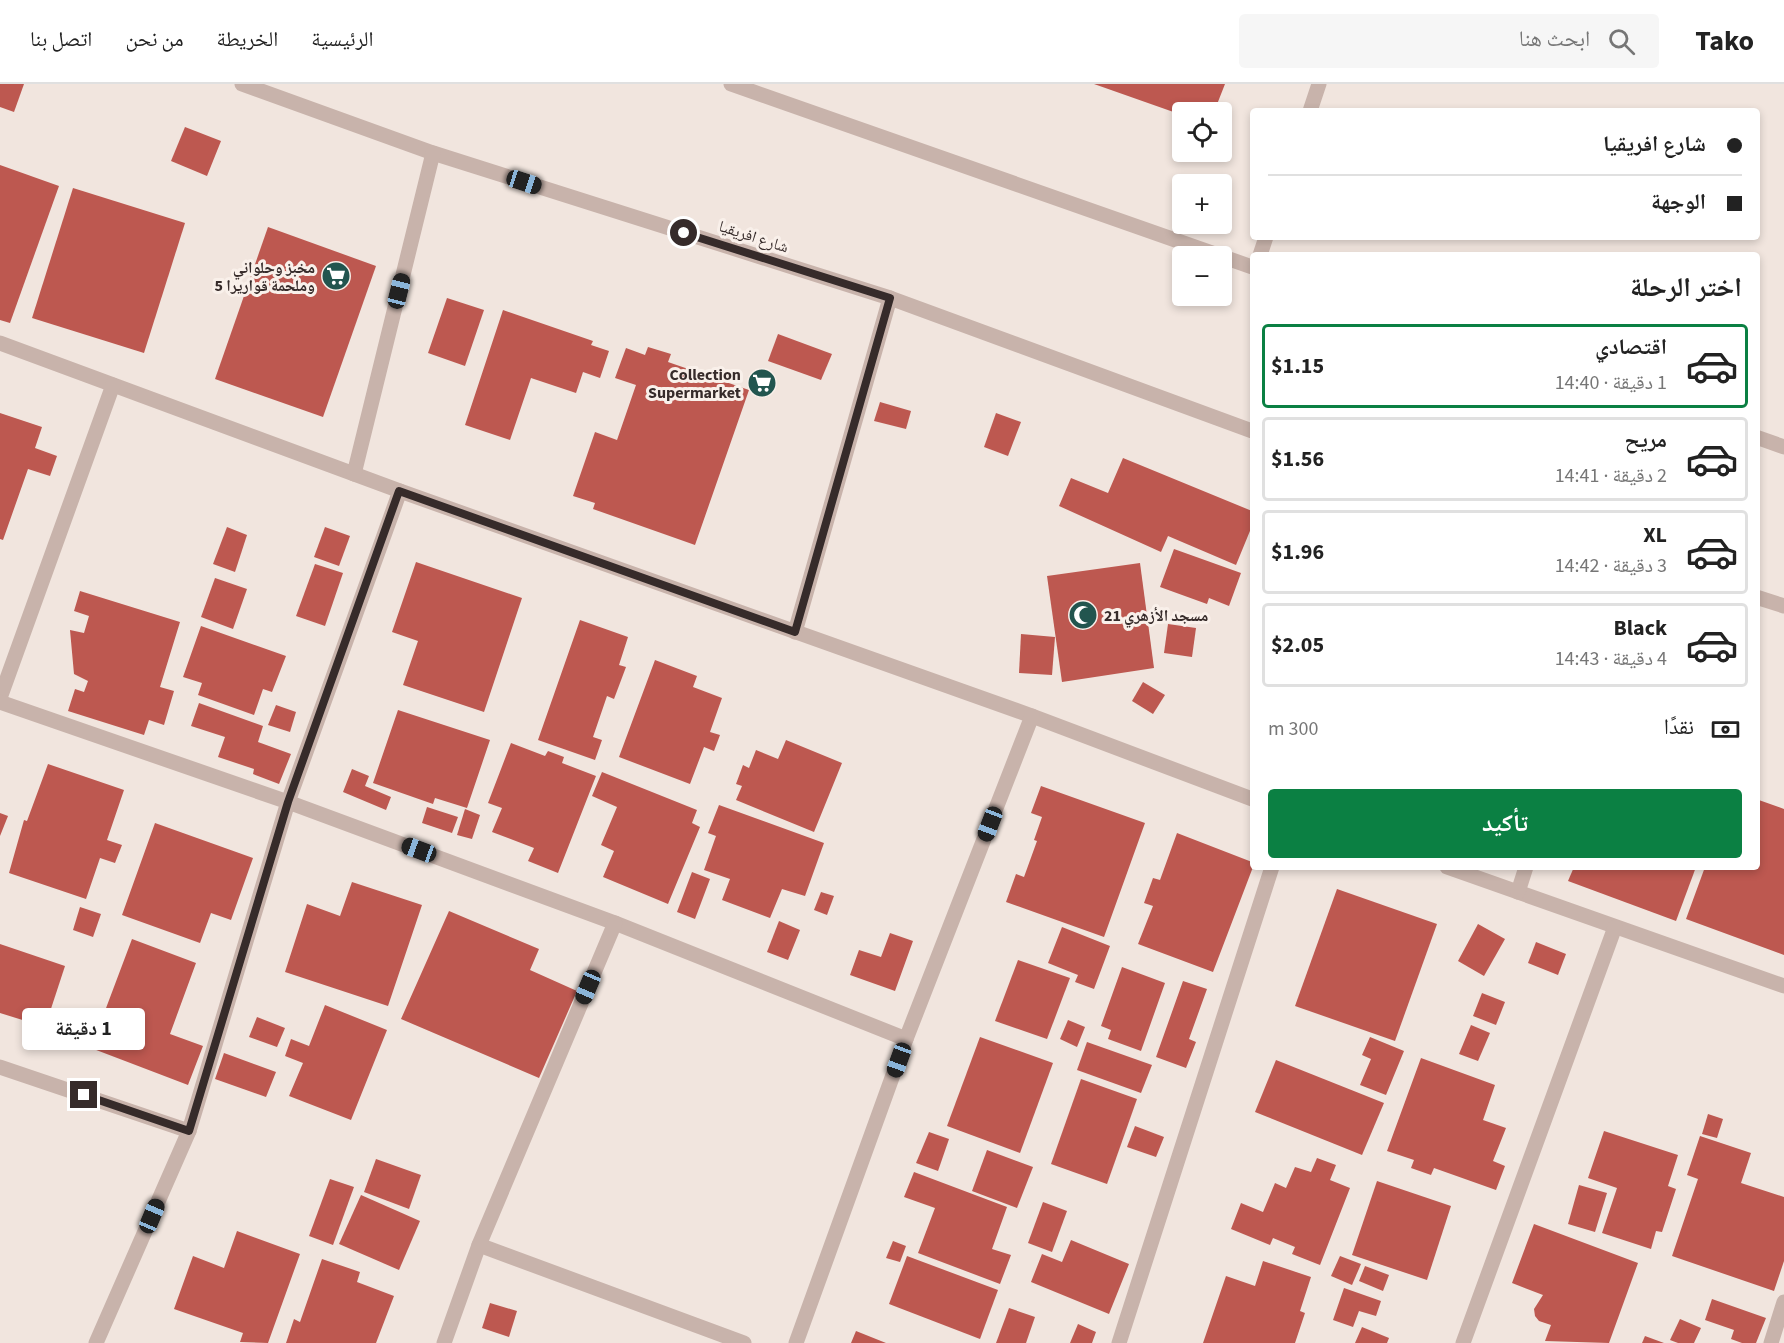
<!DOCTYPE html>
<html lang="ar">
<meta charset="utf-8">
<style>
body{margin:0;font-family:"Source Sans 3","Noto Naskh Arabic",sans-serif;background:#f6f6f6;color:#222;direction:rtl;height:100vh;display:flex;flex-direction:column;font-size:22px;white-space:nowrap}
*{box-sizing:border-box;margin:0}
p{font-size:20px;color:#767676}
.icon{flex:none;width:33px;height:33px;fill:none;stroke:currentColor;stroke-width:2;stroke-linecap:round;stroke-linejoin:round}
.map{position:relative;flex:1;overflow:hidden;direction:ltr}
.drawer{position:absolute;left:1250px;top:168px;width:510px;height:618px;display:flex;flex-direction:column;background:#fff;border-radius:6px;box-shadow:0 3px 9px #0003;direction:rtl}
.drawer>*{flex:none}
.top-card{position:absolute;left:1250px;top:24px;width:510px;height:132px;border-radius:6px;box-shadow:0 3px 9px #0003;direction:rtl;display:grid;align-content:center;height:132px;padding:0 18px;background:#fff}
.tools{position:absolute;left:1172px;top:18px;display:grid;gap:12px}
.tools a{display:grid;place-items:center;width:60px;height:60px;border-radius:6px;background:#fff;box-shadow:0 3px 9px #0003;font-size:30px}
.end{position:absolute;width:27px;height:27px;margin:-14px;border:8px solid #362b2a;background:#fff;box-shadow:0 0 0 3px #fff}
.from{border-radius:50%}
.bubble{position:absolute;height:42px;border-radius:6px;background:#fff;box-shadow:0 3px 9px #0003;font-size:20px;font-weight:700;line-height:42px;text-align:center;direction:rtl}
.car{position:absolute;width:18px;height:36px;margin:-18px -9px;border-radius:8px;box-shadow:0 0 4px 2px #0007;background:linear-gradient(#222 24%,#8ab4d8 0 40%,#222 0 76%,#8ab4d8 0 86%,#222 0)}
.top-card b{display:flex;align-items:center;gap:21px;height:57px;font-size:22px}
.top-card b+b{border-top:2px solid #e0e0e0}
.top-card i{width:15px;height:15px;background:#222}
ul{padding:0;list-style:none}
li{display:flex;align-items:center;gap:18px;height:84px;margin:0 12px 9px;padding:0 6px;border:3px solid #e0e0e0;border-radius:6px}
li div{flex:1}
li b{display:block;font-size:22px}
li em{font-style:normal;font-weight:700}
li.current{border-color:#0b8043}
li>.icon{width:54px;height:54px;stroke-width:1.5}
h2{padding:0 18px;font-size:27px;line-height:72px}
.pay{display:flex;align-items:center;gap:15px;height:66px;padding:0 18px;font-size:22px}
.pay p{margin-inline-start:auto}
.button{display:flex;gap:12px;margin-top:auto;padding:12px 18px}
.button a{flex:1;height:69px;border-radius:6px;background:#0b8043;color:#fff;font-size:24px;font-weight:700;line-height:69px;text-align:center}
header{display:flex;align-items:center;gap:36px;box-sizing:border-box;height:84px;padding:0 30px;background:#fff;border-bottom:2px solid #e0e0e0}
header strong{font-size:28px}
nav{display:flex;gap:33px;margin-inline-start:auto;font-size:21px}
.search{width:420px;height:54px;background:#f6f6f6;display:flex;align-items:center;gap:15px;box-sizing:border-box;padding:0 21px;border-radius:6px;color:#767676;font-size:22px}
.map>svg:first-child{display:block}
</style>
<header>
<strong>Tako</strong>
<div class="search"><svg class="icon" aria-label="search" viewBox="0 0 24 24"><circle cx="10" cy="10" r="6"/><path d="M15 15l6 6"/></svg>ابحث هنا</div>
<nav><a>الرئيسية</a><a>الخريطة</a><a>من نحن</a><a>اتصل بنا</a></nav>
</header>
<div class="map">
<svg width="1784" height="1259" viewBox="0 0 1784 1259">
<rect width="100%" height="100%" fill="#f1e5de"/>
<g fill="#bd5850">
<polygon points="0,0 24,0 14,28 0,23"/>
<polygon points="1094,0 1225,0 1214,28 1182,28 1182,31"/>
<polygon points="185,43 221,57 207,92 171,77"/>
<polygon points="0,81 59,102 10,239 0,236"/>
<polygon points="73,104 185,139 144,269 32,234"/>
<polygon points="268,143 376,182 323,333 215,295"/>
<polygon points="447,214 484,226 465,282 428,269"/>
<polygon points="503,226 593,257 591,261 609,267 600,294 583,288 576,309 531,294 510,356 465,341"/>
<polygon points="778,250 832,270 821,296 768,277"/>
<polygon points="648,263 671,270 668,278 749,306 695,461 593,425 595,419 573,412 595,348 617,356 636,301 615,294 626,264 645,271"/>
<polygon points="880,318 911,327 906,345 874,337"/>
<polygon points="0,329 42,343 35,364 57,372 50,392 28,385 3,456 0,455"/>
<polygon points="996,329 1021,338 1008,372 984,363"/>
<polygon points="1123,374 1252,427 1252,442 1236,481 1168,452 1161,468 1059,422 1071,394 1108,409"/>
<polygon points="227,443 247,451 235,488 213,480"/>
<polygon points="325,443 350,452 339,482 314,473"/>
<polygon points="1174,465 1241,489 1229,522 1209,514 1207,520 1160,503"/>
<polygon points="416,478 522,514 484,628 403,601 418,557 392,548"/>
<polygon points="1140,479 1154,584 1062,598 1047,492"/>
<polygon points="315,480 343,489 325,542 296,532"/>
<polygon points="215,494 247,505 233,545 201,533"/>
<polygon points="80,507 180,538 160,603 174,607 164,641 149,636 144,651 68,627 75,605 84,608 88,597 74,590 70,546 84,549 89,532 74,527"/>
<polygon points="580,536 628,553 619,581 626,583 614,615 607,612 593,653 602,656 595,676 538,656"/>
<polygon points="1168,540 1196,544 1192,573 1164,569"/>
<polygon points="201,542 286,572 272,608 263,605 254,631 198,611 202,599 183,593"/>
<polygon points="1021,550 1055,553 1052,591 1019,589"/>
<polygon points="655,576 697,592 693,603 722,614 710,648 720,651 714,667 704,663 690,700 619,673"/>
<polygon points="1143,598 1165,611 1153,630 1132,617"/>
<polygon points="199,619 263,642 258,658 291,670 279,700 253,690 254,685 218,673 225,653 191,642"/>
<polygon points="276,621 296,628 290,648 268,641"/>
<polygon points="398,626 490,656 467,724 435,714 433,720 373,699"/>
<polygon points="786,656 842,679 814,748 736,716 742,702 736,700 743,681 749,684 756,666 778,675"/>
<polygon points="511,659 545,672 548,667 564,673 562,679 596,692 558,789 528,777 534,764 492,748 502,724 488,719"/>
<polygon points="48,680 124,706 107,756 122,761 115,779 100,774 86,815 9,789 24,736 27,737"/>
<polygon points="352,685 369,692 365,702 391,713 386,726 343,708"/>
<polygon points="602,688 697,726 692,739 700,743 668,820 603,793 614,767 601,761 617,723 592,712"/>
<polygon points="1041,702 1145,739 1104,853 1006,818 1016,790 1024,793 1037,757 1034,756 1042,733 1031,729"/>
<polygon points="1756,715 1784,725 1784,871 1686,835 1705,783 1756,783"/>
<polygon points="719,721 824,759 805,812 782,805 770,834 722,816 730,795 704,786 716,752 708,749"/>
<polygon points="427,723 458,733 452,749 422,739"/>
<polygon points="465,725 480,731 472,755 457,751"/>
<polygon points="0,729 8,732 0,752"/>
<polygon points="155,739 253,774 231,836 211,829 200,859 122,831"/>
<polygon points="1177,749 1252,778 1253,783 1213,888 1138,860 1153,822 1144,819 1153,794 1160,796"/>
<polygon points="1574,783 1696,783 1676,837 1568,797"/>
<polygon points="692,788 710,795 695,835 677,828"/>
<polygon points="352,798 422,821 388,922 285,888 307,820 340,832"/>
<polygon points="1337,805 1437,840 1395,957 1295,922"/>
<polygon points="821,808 834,812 827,831 814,826"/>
<polygon points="80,823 101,830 93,853 73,846"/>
<polygon points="449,827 539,865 530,886 577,907 539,994 401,935"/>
<polygon points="779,837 800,846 788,876 767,868"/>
<polygon points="1478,840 1505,855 1484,892 1458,877"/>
<polygon points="1062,843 1110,862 1094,905 1075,898 1078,891 1048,879"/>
<polygon points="890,849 913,857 895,907 850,891 859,866 881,873"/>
<polygon points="132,855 196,879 170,950 203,962 188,1001 91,964"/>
<polygon points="1536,858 1566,870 1558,891 1528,879"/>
<polygon points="0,860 65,882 45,943 0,929"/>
<polygon points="1018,876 1070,894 1047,955 995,937"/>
<polygon points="1122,883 1165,899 1141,967 1108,955 1111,946 1101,942"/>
<polygon points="1183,897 1207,905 1189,955 1196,958 1186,984 1156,973"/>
<polygon points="1482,909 1505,918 1496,941 1473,932"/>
<polygon points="325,921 387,946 351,1036 289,1012 303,979 285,972 291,955 309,962"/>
<polygon points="257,933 285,944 277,963 249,953"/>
<polygon points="1068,936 1085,943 1077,963 1060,955"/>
<polygon points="1471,941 1490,949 1478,977 1459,970"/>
<polygon points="980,953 1053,979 1020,1069 947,1042"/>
<polygon points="1370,953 1404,967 1386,1011 1360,1001 1371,975 1362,971"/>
<polygon points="1087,958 1152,981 1141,1009 1077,986"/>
<polygon points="224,969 276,988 266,1013 215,995"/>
<polygon points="1421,974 1495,1001 1483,1036 1506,1044 1493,1077 1505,1082 1496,1106 1434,1084 1431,1091 1411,1084 1414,1076 1387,1067"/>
<polygon points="1276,976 1384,1019 1362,1071 1255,1028"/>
<polygon points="1081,995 1137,1015 1107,1100 1051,1080"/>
<polygon points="1708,1030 1723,1035 1717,1054 1702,1050"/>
<polygon points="1135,1042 1164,1053 1156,1073 1127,1063"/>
<polygon points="1604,1047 1678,1071 1668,1102 1676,1105 1662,1148 1656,1147 1651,1165 1602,1149 1617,1104 1588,1094"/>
<polygon points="929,1048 949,1055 938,1087 916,1079"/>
<polygon points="1700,1052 1751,1069 1741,1099 1784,1113 1784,1177 1774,1207 1672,1172 1698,1095 1687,1091"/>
<polygon points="987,1066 1033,1083 1017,1124 972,1107"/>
<polygon points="1317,1074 1336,1081 1330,1096 1350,1104 1320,1181 1292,1170 1295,1163 1273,1154 1270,1161 1231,1145 1241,1119 1263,1128 1275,1099 1286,1104 1295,1083 1311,1088"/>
<polygon points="376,1075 421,1091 409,1125 364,1108"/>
<polygon points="914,1088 1007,1123 992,1165 1011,1171 1000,1200 918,1169 935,1124 904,1113"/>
<polygon points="330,1095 354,1103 333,1161 309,1152"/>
<polygon points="1377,1097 1451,1122 1427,1196 1352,1171"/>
<polygon points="1579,1101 1607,1109 1595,1148 1568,1140"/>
<polygon points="361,1111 420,1137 399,1186 339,1160"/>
<polygon points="1043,1118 1067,1127 1052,1168 1028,1159"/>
<polygon points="1534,1140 1638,1179 1609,1259 1545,1257 1551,1241 1539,1237 1535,1232 1534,1225 1543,1211 1512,1199"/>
<polygon points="237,1147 300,1170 268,1259 240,1258 243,1249 174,1225 193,1172 224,1184"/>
<polygon points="1071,1156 1129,1180 1109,1230 1031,1198 1042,1170 1062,1178"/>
<polygon points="893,1157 906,1162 900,1178 886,1174"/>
<polygon points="907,1172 998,1206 980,1255 889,1220"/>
<polygon points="1340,1172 1361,1180 1352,1201 1331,1192"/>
<polygon points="322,1175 360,1188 357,1198 394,1212 376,1259 286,1259 294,1235 300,1238"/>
<polygon points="1263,1177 1311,1193 1300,1227 1305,1229 1295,1259 1203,1259 1226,1192 1255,1202"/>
<polygon points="1365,1182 1389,1191 1383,1207 1359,1197"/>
<polygon points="1344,1204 1381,1217 1376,1232 1359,1227 1353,1243 1333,1236"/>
<polygon points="1712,1215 1766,1234 1756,1259 1742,1259 1731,1255 1734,1246 1705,1236"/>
<polygon points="490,1219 517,1227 509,1253 482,1244"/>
<polygon points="1009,1224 1035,1233 1026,1259 996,1259"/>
<polygon points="1680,1235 1701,1244 1694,1259 1678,1259 1670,1256"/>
<polygon points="1078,1240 1096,1248 1092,1259 1070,1259"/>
<polygon points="1362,1243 1389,1254 1387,1259 1355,1259"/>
<polygon points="856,1247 886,1259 851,1259"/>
<polygon points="1645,1252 1664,1259 1642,1259"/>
</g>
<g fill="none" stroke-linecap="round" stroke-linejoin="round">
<g stroke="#c8b3ab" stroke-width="15">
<polyline points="242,0 433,69 890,214 1252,347"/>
<polyline points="731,0 1252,183"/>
<polyline points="1310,27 1319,0"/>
<polyline points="1260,171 1266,153"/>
<polyline points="0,259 400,407 1032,632 1252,715"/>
<polyline points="1756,353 1784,363"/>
<polyline points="354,390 433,69"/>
<polyline points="1756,513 1784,522"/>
<polyline points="795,548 890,214"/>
<polyline points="0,614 113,301"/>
<polyline points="0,618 288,718 615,839 906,955"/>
<polyline points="1447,783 1784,902"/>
<polyline points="1518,808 1526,783"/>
<polyline points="0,983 189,1047"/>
<polyline points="479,1161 744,1259"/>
<polyline points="96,1259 189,1047 288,718 400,407"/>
<polyline points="444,1259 479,1161 615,839"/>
<polyline points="796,1259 906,955 1032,632"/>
<polyline points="1119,1259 1272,783"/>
<polyline points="1463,1259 1615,843"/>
<polyline points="1771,1259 1784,1218"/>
</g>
</g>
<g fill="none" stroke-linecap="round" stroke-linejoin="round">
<polyline stroke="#362b2a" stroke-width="8" points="84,1011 189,1047 288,718 399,407 795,548 890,214 684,149"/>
</g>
<defs>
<g id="supermarket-disc" transform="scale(1.5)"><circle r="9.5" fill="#22554f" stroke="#f9f0ea"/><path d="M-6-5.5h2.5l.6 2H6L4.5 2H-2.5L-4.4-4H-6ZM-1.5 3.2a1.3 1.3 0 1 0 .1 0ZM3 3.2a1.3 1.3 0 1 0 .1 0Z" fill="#fff"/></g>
<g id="mosque-disc" transform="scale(1.5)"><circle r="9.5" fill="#22554f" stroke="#f9f0ea"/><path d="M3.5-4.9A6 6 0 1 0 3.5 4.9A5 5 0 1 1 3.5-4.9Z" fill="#fff"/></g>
</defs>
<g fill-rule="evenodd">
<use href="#supermarket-disc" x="336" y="192"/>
<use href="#supermarket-disc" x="762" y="299"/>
<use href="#mosque-disc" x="1083" y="531"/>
</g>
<g text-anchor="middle" stroke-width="6" stroke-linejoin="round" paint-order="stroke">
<g font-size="16" fill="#362b2a" stroke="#f9f0ea">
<text transform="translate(754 152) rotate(18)" y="6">شارع افريقيا</text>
</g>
<g font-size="16" font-weight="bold" fill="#362b2a" stroke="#f9f0ea" text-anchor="end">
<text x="315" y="189">مخبز وحلواني<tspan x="315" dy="18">وملحمة قواريرا 5</tspan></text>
<text x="741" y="296">Collection<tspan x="741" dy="18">Supermarket</tspan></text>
<text x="1104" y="537" text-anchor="start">مسجد الأزهري 21</text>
</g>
</g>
</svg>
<div class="tools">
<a><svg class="icon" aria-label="locate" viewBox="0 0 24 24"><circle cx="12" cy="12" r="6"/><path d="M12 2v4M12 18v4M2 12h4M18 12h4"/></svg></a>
<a>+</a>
<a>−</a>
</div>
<i class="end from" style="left:684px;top:149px"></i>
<i class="end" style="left:84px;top:1011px"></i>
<div class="bubble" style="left:22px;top:924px;width:123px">1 دقيقة</div>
<i class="car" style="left:524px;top:98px;rotate:108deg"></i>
<i class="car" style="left:399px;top:207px;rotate:14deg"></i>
<i class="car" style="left:990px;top:740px;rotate:201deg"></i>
<i class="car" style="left:419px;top:766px;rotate:290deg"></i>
<i class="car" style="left:588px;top:903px;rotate:203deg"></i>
<i class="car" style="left:899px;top:976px;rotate:200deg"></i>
<i class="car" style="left:152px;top:1132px;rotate:23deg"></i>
<div class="top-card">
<b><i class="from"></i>شارع افريقيا</b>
<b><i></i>الوجهة</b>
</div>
<section class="drawer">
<h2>اختر الرحلة</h2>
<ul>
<li class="current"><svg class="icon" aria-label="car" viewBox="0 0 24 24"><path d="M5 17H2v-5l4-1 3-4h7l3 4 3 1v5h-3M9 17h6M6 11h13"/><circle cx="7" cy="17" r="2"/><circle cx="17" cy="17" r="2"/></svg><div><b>اقتصادي</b><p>1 دقيقة · 14:40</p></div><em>$1.15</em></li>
<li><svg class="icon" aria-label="car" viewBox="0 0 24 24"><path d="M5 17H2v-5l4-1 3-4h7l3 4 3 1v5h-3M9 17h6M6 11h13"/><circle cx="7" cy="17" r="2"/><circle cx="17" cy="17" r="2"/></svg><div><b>مريح</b><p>2 دقيقة · 14:41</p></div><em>$1.56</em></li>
<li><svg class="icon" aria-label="car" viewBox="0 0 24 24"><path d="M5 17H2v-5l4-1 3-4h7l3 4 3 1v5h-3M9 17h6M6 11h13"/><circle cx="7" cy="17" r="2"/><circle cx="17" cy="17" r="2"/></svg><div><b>XL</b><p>3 دقيقة · 14:42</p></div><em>$1.96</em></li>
<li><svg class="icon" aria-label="car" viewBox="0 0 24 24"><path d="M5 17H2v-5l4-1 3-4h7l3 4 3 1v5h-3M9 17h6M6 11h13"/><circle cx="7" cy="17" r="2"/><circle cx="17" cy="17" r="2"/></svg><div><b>Black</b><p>4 دقيقة · 14:43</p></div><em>$2.05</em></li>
</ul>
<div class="pay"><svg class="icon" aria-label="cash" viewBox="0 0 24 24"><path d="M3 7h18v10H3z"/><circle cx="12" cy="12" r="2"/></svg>نقدًا<p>300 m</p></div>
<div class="button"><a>تأكيد</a></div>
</section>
</div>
